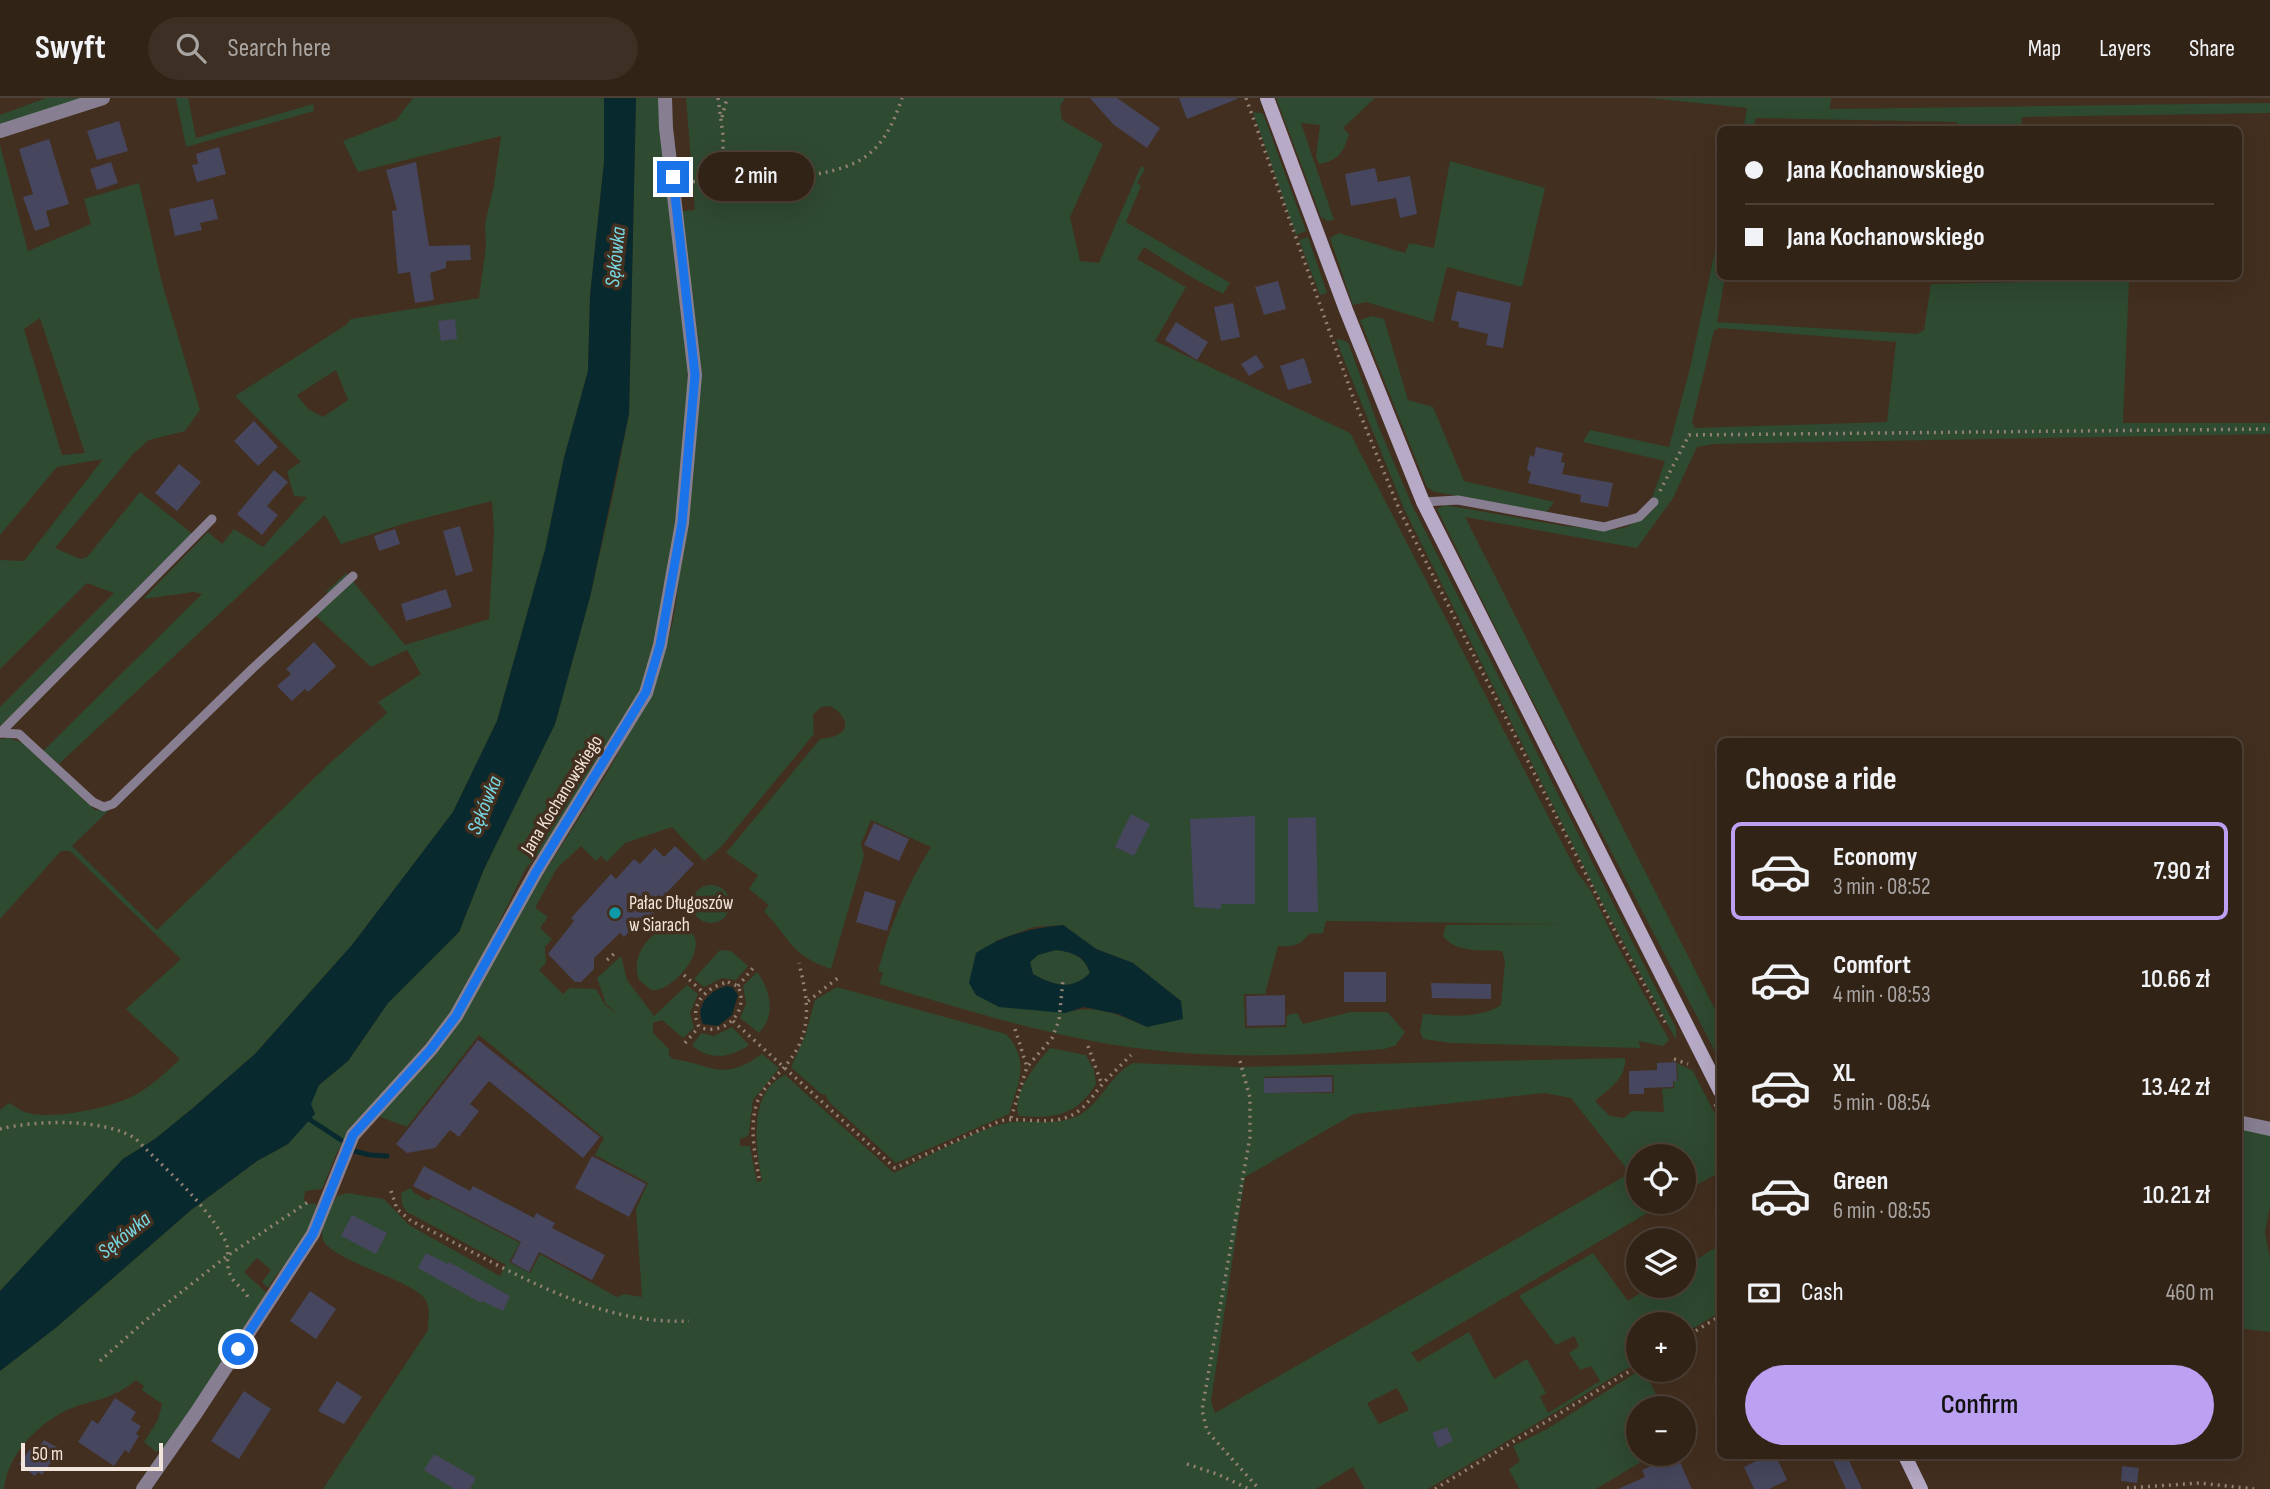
<!DOCTYPE html>
<meta charset="utf-8">
<style>
body{margin:0;font-family:"Sofia Sans Condensed",sans-serif;background:#3d2f24;color:#f1f3f6;height:100vh;display:flex;flex-direction:column;font-size:26px;white-space:nowrap}
*{box-sizing:border-box;margin:0}
p{font-size:23px;color:#a8a4a1}
.icon{flex:none;width:38px;height:38px;fill:none;stroke:currentColor;stroke-width:2;stroke-linecap:round;stroke-linejoin:round}
.map{position:relative;flex:1;overflow:hidden}
.panel{position:absolute;left:1717px;top:640px;width:525px;height:721px;display:flex;flex-direction:column;background:#322317;border-radius:10px;box-shadow:0 7px 28px #0002,0 0 0 2px #4d4036}
.panel>*{flex:none}
.top-card{position:absolute;left:1717px;top:28px;width:525px;height:154px;border-radius:10px;box-shadow:0 7px 28px #0002,0 0 0 2px #4d4036;display:grid;align-content:center;height:154px;padding:0 28px;background:#322317}
.buttons{position:absolute;left:1626px;top:1046px;display:grid;gap:14px}
.buttons a{display:grid;place-items:center;width:70px;height:70px;border-radius:50%;background:#322317;box-shadow:0 7px 28px #0002,0 0 0 2px #4d4036;font-size:35px}
.scale{position:absolute;left:21px;bottom:18px;width:142px;box-sizing:border-box;padding-left:7px;border:4px solid #f2e5db;border-top:0;font-size:19px;line-height:24px;white-space:nowrap;color:#f2e5db;-webkit-text-stroke:5px #432f1f;paint-order:stroke}
.end{position:absolute;width:32px;height:32px;margin:-16px;border:9px solid #1a73e8;background:#fff;box-shadow:0 0 0 4px #fff}
.from{border-radius:50%}
.bubble{position:absolute;height:49px;border-radius:24px;background:#322317;box-shadow:0 7px 28px #0002,0 0 0 2px #4d4036;font-size:23px;font-weight:600;line-height:49px;text-align:center}
.top-card b{display:flex;align-items:center;gap:24px;height:66px;font-size:26px}
.top-card b+b{border-top:2px solid #4d4036}
.top-card i{width:18px;height:18px;background:#f1f3f6}
ul{padding:0;list-style:none}
li{display:flex;align-items:center;gap:21px;height:98px;margin:0 14px 10px;padding:0 14px;border:4px solid transparent;border-radius:10px}
li div{flex:1}
li b{display:block;font-size:26px}
li em{font-style:normal;font-weight:600}
li.on{border-color:#bca0f2}
li>.icon{width:63px;height:63px;stroke-width:1.5}
h2{padding:0 28px;font-size:32px;line-height:84px}
.pay{display:flex;align-items:center;gap:18px;height:77px;padding:0 28px;font-size:26px}
.pay p{margin-inline-start:auto}
.primary-button{display:flex;gap:14px;margin-top:auto;padding:14px 28px}
.primary-button a{flex:1;height:80px;border-radius:42px;background:#bca0f2;color:#111;font-size:28px;font-weight:600;line-height:80px;text-align:center}
header{display:flex;align-items:center;gap:42px;box-sizing:border-box;height:98px;padding:0 35px;background:#322317;border-bottom:2px solid #4d4036}
header strong{font-size:33px}
nav{display:flex;gap:38px;margin-inline-start:auto;font-size:24px}
.search{width:490px;height:63px;background:#3d2f24;display:flex;align-items:center;gap:18px;box-sizing:border-box;padding:0 24px;border-radius:38px;color:#a8a4a1;font-size:26px}
.map>svg:first-child{display:block}
</style>
<header>
<strong>Swyft</strong>
<div class="search"><svg class="icon" aria-label="search" viewBox="0 0 24 24"><circle cx="10" cy="10" r="6"/><path d="M15 15l6 6"/></svg>Search here</div>
<nav><a>Map</a><a>Layers</a><a>Share</a></nav>
</header>
<div class="map">
<svg width="2270" height="1391" viewBox="0 0 2270 1391">
<rect width="100%" height="100%" fill="#432f1f"/>
<g fill="#2e4a30" fill-rule="evenodd">
<polygon points="46,0 84,0 0,28 0,17"/>
<polygon points="176,0 188,0 196,40 313,6 314,13 186,49"/>
<path d="M413 0H604V64L590 198 588 273 564 360 545 452 497 623 453 714 352 847 255 956 193 1010 155 1041 123 1061 0 1193V1012L9 1005C15 1008 22 1014 29 1015 54 1022 115 1009 137 996 152 987 168 973 180 961L126 911 181 861 70 753H61L0 821V641L9 640 23 645 95 712H109L72 748 157 832 330 665 387 615 378 604 421 576 407 552 371 569 315 517 334 502 326 494 346 475 405 547 489 521 494 433 492 403 409 424 341 446 325 417 59 666 43 653 202 496 194 494 143 501 208 434 222 446 234 431 263 449 307 399 294 398 287 373 301 364 235 298 346 227 351 221 479 200 486 148 485 126 494 87 501 38 358 74 343 43 396 22ZM336 272 348 302 323 319 308 311 297 297Z"/>
<path d="M636 0H661L672 114 695 112 686 0H1065L1060 9 1062 22 1103 46 1070 119 1080 163 1099 165 1141 68 1145 71 1137 85 1141 88 1126 124 1230 185 1223 196 1191 179 1144 149 1137 161 1186 189 1155 243 1350 335 1577 774 1591 793 1618 849 1669 942 1663 948 1638 943 1641 950 1451 945 1423 941 1420 933 1423 916C1448 918 1480 921 1501 907L1505 864 1502 853C1482 852 1455 855 1443 838L1446 827 1564 826 1326 823 1323 835 1309 836C1300 848 1292 849 1278 848L1265 896H1244L1245 930 1286 929 1287 917 1297 915 1303 926 1351 914H1387L1405 934 1395 948 1384 951C1305 958 1222 961 1144 951 1054 940 965 912 879 886L883 875 878 873C889 830 907 787 931 749L871 722 861 746 864 758 831 871C789 856 792 843 764 813L769 807 749 791 758 777 726 755 820 641C825 640 832 640 837 637 854 630 841 613 830 608L821 609 813 617 814 636 720 750 704 763 672 729 625 745 607 764 601 758 596 763 581 748 557 770 535 810 548 819 540 830 552 841 545 849 546 865 539 872 563 896 570 890 596 891 605 907 618 916 606 906 597 880 621 858 627 882 654 918 687 887 698 896 690 915 694 930 683 940 662 922 653 925V935L669 951V957L673 961C712 966 721 985 762 956L779 970 753 1002 749 1034 748 1038 740 1041V1048H750L757 1084 762 1083C756 1051 747 994 785 977L894 1075C921 1062 986 1026 1012 1024 1034 1022 1053 1028 1075 1019 1100 1009 1109 977 1133 965L1238 969 1625 960C1627 980 1608 991 1595 1003L1610 1018 1624 1020 1632 1013 1664 1014 1662 991 1674 990V983H1678L1677 965 1693 973 1720 1026V1074L1684 1094V1059H1638V1104H1666L1411 1255 1418 1264 1469 1234 1494 1281 1527 1261 1546 1295 1540 1299 1548 1315 1600 1283 1591 1268 1580 1272 1569 1255 1579 1248 1574 1238 1556 1247 1519 1198 1593 1155 1628 1203 1651 1188H1684V1169L1720 1147V1214L1684 1236V1227H1638V1264L1428 1391H1365L1353 1369 1316 1391H323L428 1232C427 1222 432 1211 425 1201 411 1181 322 1160 322 1138 322 1124 331 1110 337 1098L347 1095 384 1101 409 1127 500 1178 506 1167 407 1114 402 1107 401 1095 411 1090 414 1095 429 1103 432 1099 520 1145 509 1164 530 1175 540 1156 617 1199 624 1196 642 1199 636 1111 648 1085 595 1057 604 1040 479 937 407 1029 378 1018 410 984C456 913 503 841 548 769 599 688 678 575 678 477L663 489 656 546 641 594 547 747 526 770 471 881 447 921 348 1036 337 1054 322 1091 305 1093 304 1102 309 1106 316 1105C319 1137 282 1164 268 1190L262 1184 271 1172 257 1160 244 1174 268 1196 168 1347 156 1354 144 1344 158 1322 162 1306 142 1292 144 1288 136 1282C120 1295 107 1300 87 1305 49 1314 8 1351 4 1391H0V1273L58 1228 191 1112 257 1063 288 1046 319 987 348 963 388 905 459 834 484 771 555 626 590 499 614 393 629 316ZM1063 827 1096 851 1133 865 1181 903 1147 929C1119 917 1095 905 1065 915L995 843 1034 829ZM1333 977 1334 995H1264V979ZM1544 995 1571 1000 1630 1075 1215 1315 1211 1303 1245 1079 1354 1016ZM1397 1290 1409 1312 1379 1326 1367 1305Z"/>
<path d="M1276 0H1375L1343 30 1349 36C1344 54 1338 63 1319 66L1316 59 1320 27 1301 25 1334 122 1328 123 1321 119Z"/>
<polygon points="1650,0 1831,0 1830,11 2270,5 2270,15 2022,19 2021,32 1957,31 1957,24 1756,20 1753,31 1743,32 1747,10"/>
<polygon points="1253,14 1262,15 1264,18 1306,133 1296,137"/>
<path d="M0 47 28 153 91 126 84 101 139 85 162 185 200 312 185 333 149 342 134 355 55 450 80 461 87 459 140 394 194 437 0 628V609L114 495 87 485 0 571V462L24 463 103 361 57 369 0 437ZM40 220 85 355H84L62 357 24 231Z"/>
<polygon points="1450,63 1545,90 1522,189 1447,169 1433,224 1366,204 1353,207 1330,140 1339,135 1405,155 1409,145 1434,150"/>
<path d="M1720 130V178L1725 179 1717 224 1917 236 1924 232 1931 186 2129 182 2123 325H2270V336L1714 346 1697 349 1673 400 1637 450 1465 419 1720 921V963L1510 559 1437 411 1445 407 1564 428 1608 432 1624 430 1644 420 1656 409 1652 400 1665 363 1583 344 1590 332 1669 349 1690 270ZM1719 230 1896 244 1887 324 1695 330 1692 324 1714 233Z"/>
<polygon points="1308,139 1327,195 1320,197 1299,142"/>
<polygon points="1371,218 1384,221 1408,302 1433,309 1464,383 1554,404 1547,414 1435,394 1427,389 1360,222"/>
<polygon points="1339,241 1348,244 1378,327 1412,407 1676,930 1676,942 1600,801 1404,411 1336,242"/>
<circle cx="711" cy="806" r="19"/>
<path d="M670 827C727 830 675 897 651 892L639 882C630 857 648 837 670 827Z"/>
<polygon points="720,852 731,853 748,868 736,882 722,880 704,889 694,881"/>
<path d="M1056 852C1072 854 1084 858 1090 875 1071 893 1056 888 1033 876L1030 864 1037 857Z"/>
<path d="M757 874C771 893 776 917 759 935L740 920 746 906 743 888Z"/>
<path d="M837 889 1006 936C1031 963 1018 986 1009 1016L896 1065 829 1004 826 997 821 996 791 969 805 938 815 902Z"/>
<path d="M732 929 749 947C731 960 709 963 692 947L701 935 714 938Z"/>
<path d="M1050 950 1086 957 1094 972 1096 986C1077 1017 1055 1021 1019 1018 1010 998 1037 964 1050 950Z"/>
<polygon points="2238,1029 2270,1035 2270,1106 2265,1135 2270,1161 2270,1234 2238,1230"/>
<polygon points="1640,1272 1644,1272 1663,1311 1638,1311 1638,1356 1654,1356 1596,1391 1519,1391 1509,1371 1520,1363 1513,1348 1547,1331"/>
</g>
<g fill="#08292d" fill-rule="evenodd">
<polygon points="604,0 636,0 629,316 590,499 555,626 484,771 459,834 388,905 348,963 319,987 311,1006 315,1016 288,1046 257,1063 191,1112 58,1228 0,1273 0,1193 123,1061 155,1041 193,1010 255,956 352,847 453,714 497,623 545,452 564,360 588,273 590,198 604,64"/>
<path d="M1063 827 1096 851 1133 865 1181 903 1183 921 1147 929 1118 916 1084 909 1065 915 999 909 976 897 969 885 976 855C1003 837 1031 830 1063 827ZM1056 852C1072 854 1085 858 1090 875 1071 893 1055 888 1033 876L1030 864 1038 857Z"/>
<path d="M727 888 732 889 738 897 732 917 718 928 703 926C694 908 710 892 727 888Z"/>
</g>
<g fill="none" stroke-linecap="round" stroke-linejoin="round">
<g stroke="#08292d" stroke-width="5">
<polyline points="306,1019 341,1042"/>
<polyline points="354,1053 370,1057 387,1058"/>
</g>
</g>
<g fill="#46465e">
<polygon points="1090,0 1117,0 1160,30 1147,50 1114,27"/>
<polygon points="1179,0 1237,0 1237,1 1187,21"/>
<polygon points="119,23 128,53 97,62 87,33"/>
<polygon points="49,41 69,106 46,113 50,128 35,133 23,99 33,96 19,51"/>
<polygon points="219,49 226,76 197,84 192,67 198,66 196,56"/>
<polygon points="111,64 118,85 97,92 90,71"/>
<polygon points="416,64 429,148 470,147 471,162 446,163 446,170 430,175 434,202 415,205 410,174 398,176 392,113 397,112 386,72"/>
<polygon points="1375,70 1378,84 1410,78 1417,116 1400,120 1396,100 1351,108 1345,76"/>
<polygon points="213,101 218,121 200,125 202,132 175,138 169,111"/>
<polygon points="1278,183 1286,211 1264,217 1255,189"/>
<polygon points="1457,193 1511,205 1503,250 1486,247 1488,236 1458,229 1459,224 1451,222"/>
<polygon points="1233,205 1240,239 1221,243 1214,209"/>
<polygon points="455,221 457,241 441,243 438,223"/>
<polygon points="1176,224 1208,244 1197,262 1165,242"/>
<polygon points="1256,257 1264,269 1249,278 1241,266"/>
<polygon points="1304,260 1312,285 1288,292 1280,268"/>
<polygon points="254,323 278,349 258,368 234,343"/>
<polygon points="1536,349 1563,355 1561,364 1565,365 1562,376 1613,385 1608,409 1580,404 1581,397 1528,385 1531,374 1527,372 1530,357 1534,359"/>
<polygon points="179,366 201,384 177,413 155,395"/>
<polygon points="274,372 288,384 267,408 278,417 262,437 237,416"/>
<polygon points="460,428 473,473 456,478 443,433"/>
<polygon points="395,431 400,446 379,453 374,438"/>
<polygon points="446,491 452,509 406,523 401,506"/>
<polygon points="314,544 336,568 308,594 305,591 292,603 277,588 291,576 286,571"/>
<polygon points="1131,716 1150,726 1134,758 1115,749"/>
<polygon points="1255,718 1255,806 1221,806 1221,811 1194,809 1190,721"/>
<polygon points="1316,719 1318,814 1288,814 1288,720"/>
<polygon points="874,725 909,741 899,763 864,747"/>
<polygon points="675,748 694,766 657,805 654,816 641,822 624,839 620,835 594,860 594,871 581,884 575,884 548,856 574,823 571,820 611,776 616,781 634,761 640,766 655,750 664,759"/>
<polygon points="865,793 896,803 887,833 856,824"/>
<rect x="1344" y="874" width="42" height="30"/>
<polygon points="1431,885 1491,886 1491,901 1432,900"/>
<polygon points="1285,897 1285,927 1247,928 1246,898"/>
<polygon points="478,942 600,1039 583,1060 489,983 470,1006 479,1013 459,1039 450,1032 435,1050 407,1055 396,1046"/>
<polygon points="1676,964 1677,983 1673,983 1673,989 1644,990 1644,996 1629,996 1629,973 1657,972 1657,965"/>
<polygon points="1332,979 1332,994 1264,995 1264,980"/>
<polygon points="592,1058 646,1086 629,1119 575,1090"/>
<polygon points="424,1068 470,1093 473,1088 534,1120 536,1115 555,1125 552,1130 605,1157 592,1182 539,1154 529,1174 511,1164 521,1144 413,1088"/>
<polygon points="352,1117 387,1135 376,1156 341,1138"/>
<polygon points="426,1155 448,1166 449,1164 510,1198 503,1213 482,1203 481,1205 418,1170"/>
<polygon points="310,1193 336,1211 316,1241 290,1223"/>
<polygon points="337,1283 362,1299 344,1326 318,1313"/>
<polygon points="244,1293 271,1311 239,1361 211,1343"/>
<polygon points="115,1300 136,1314 131,1322 141,1328 136,1336 139,1338 134,1346 129,1355 125,1352 114,1368 78,1344 92,1322 98,1326"/>
<polygon points="1447,1329 1453,1343 1438,1350 1432,1335"/>
<polygon points="44,1342 60,1351 42,1377 38,1374 35,1378 19,1366 34,1346 39,1349"/>
<polygon points="434,1356 476,1380 470,1391 454,1391 424,1372"/>
<polygon points="1766,1358 1776,1358 1787,1382 1769,1391 1754,1391 1744,1369"/>
<polygon points="1831,1358 1847,1358 1862,1391 1846,1391"/>
<polygon points="1669,1360 1671,1365 1679,1362 1692,1391 1618,1391 1645,1379 1642,1372"/>
<polygon points="2122,1368 2139,1370 2137,1385 2121,1383"/>
</g>
<g fill="none" stroke-linecap="round" stroke-linejoin="round">
<g stroke="#928174" stroke-width="3.5" stroke-dasharray="2 5" stroke-linecap="butt">
<polyline points="718,0 723,37 723,102"/>
<polyline points="1246,0 1353,299 1400,413 1619,841 1666,926"/>
<polyline points="722,19 727,0"/>
<path d="M686 84C734 81 834 87 870 55 887 41 895 20 902 0"/>
<polyline points="1660,393 1689,337 2270,331"/>
<polyline points="607,862 616,854"/>
<polyline points="684,877 704,895"/>
<path d="M728 884 738 888C750 913 725 939 699 929 688 907 706 889 728 884Z"/>
<polyline points="738,888 753,870"/>
<polyline points="808,903 838,880"/>
<path d="M733 923 895 1070 1000 1023C1018 1019 1036 1025 1055 1022 1081 1019 1089 1002 1104 984 1113 975 1122 966 1131 957"/>
<polyline points="1015,931 1027,969"/>
<polyline points="685,945 699,929"/>
<polyline points="1088,948 1102,987"/>
<polyline points="1674,961 1688,966"/>
<polyline points="1240,963 1250,1000 1250,1039 1202,1312 1207,1333 1259,1391"/>
<polyline points="1715,1006 1720,1017"/>
<polyline points="1011,1020 1027,969 1052,940 1059,922 1063,882"/>
<path d="M0 1031C36 1022 105 1020 136 1041 167 1073 203 1102 225 1142 231 1152 224 1166 231 1178 236 1189 246 1190 249 1203"/>
<path d="M759 1080C755 1057 749 1029 757 1005 762 990 776 979 786 967 814 934 808 902 799 865"/>
<path d="M391 1093 397 1111 411 1123C498 1164 590 1228 689 1223"/>
<polyline points="1684,1240 1720,1218"/>
<polyline points="100,1263 146,1222 227,1158 308,1104"/>
<polyline points="1187,1366 1217,1376 1249,1391"/>
<polyline points="2127,1390 2200,1385 2254,1391"/>
<polyline points="1435,1391 1638,1268"/>
</g>
<g stroke="#877f91" stroke-width="9">
<polyline points="1423,404 1458,402 1604,429 1639,419 1654,404"/>
<polyline points="0,635 19,636 93,704 104,709 113,706 252,571 353,478"/>
<polyline points="0,635 212,421"/>
</g>
<g stroke="#877f91" stroke-width="14">
<polyline points="0,33 103,0"/>
<polyline points="2238,1024 2270,1031"/>
<polyline points="143,1391 196,1315 313,1136 353,1037 431,951 456,918 536,774 646,595 660,547 682,425 695,277 666,30 665,0"/>
</g>
<g stroke="#b6aac6" stroke-width="14">
<polyline points="1267,0 1346,212 1423,404 1720,993"/>
<polyline points="1905,1358 1921,1391"/>
</g>
</g>
<g fill="none" stroke-linecap="round" stroke-linejoin="round">
<polyline stroke="#1a73e8" stroke-width="9" points="238,1251 313,1136 353,1037 431,951 456,918 536,774 646,594 660,547 682,425 695,277 673,79"/>
</g>
<circle fill="#0f9aa8" stroke="#432f1f" stroke-width="2.5" cx="615" cy="815" r="7"/>
<g text-anchor="middle" stroke-width="7" stroke-linejoin="round" paint-order="stroke">
<g font-size="19" fill="#f2e5db" stroke="#432f1f">
<text transform="translate(561 696) rotate(-58)" y="7">Jana Kochanowskiego</text>
</g>
<g font-size="19" fill="#f2e5db" stroke="#432f1f" text-anchor="start">
<text x="629" y="811">Pałac Długoszów<tspan x="629" dy="22">w Siarach</tspan></text>
</g>
<g font-size="21" font-style="italic" fill="#77d8e6" stroke="#432f1f">
<text transform="translate(615 159) rotate(-84)" y="7">Sękówka</text>
<text transform="translate(484 707) rotate(-68)" y="7">Sękówka</text>
<text transform="translate(124 1137) rotate(-39)" y="7">Sękówka</text>
</g>
</g>
</svg>
<div class="buttons">
<a><svg class="icon" aria-label="locate" viewBox="0 0 24 24"><circle cx="12" cy="12" r="6"/><path d="M12 2v4M12 18v4M2 12h4M18 12h4"/></svg></a>
<a><svg class="icon" aria-label="layers" viewBox="0 0 24 24"><path d="M12 4l9 5-9 5-9-5zM3 14l9 5 9-5"/></svg></a>
<a>+</a>
<a>−</a>
</div>
<div class="scale">50 m</div>
<i class="end from" style="left:238px;top:1251px"></i>
<i class="end" style="left:673px;top:79px"></i>
<div class="bubble" style="left:698px;top:54px;width:116px">2 min</div>
<div class="top-card">
<b><i class="from"></i>Jana Kochanowskiego</b>
<b><i></i>Jana Kochanowskiego</b>
</div>
<section class="panel">
<h2>Choose a ride</h2>
<ul>
<li class="on"><svg class="icon" aria-label="car" viewBox="0 0 24 24"><path d="M5 17H2v-5l4-1 3-4h7l3 4 3 1v5h-3M9 17h6M6 11h13"/><circle cx="7" cy="17" r="2"/><circle cx="17" cy="17" r="2"/></svg><div><b>Economy</b><p>3 min · 08:52</p></div><em>7.90 zł</em></li>
<li><svg class="icon" aria-label="car" viewBox="0 0 24 24"><path d="M5 17H2v-5l4-1 3-4h7l3 4 3 1v5h-3M9 17h6M6 11h13"/><circle cx="7" cy="17" r="2"/><circle cx="17" cy="17" r="2"/></svg><div><b>Comfort</b><p>4 min · 08:53</p></div><em>10.66 zł</em></li>
<li><svg class="icon" aria-label="car" viewBox="0 0 24 24"><path d="M5 17H2v-5l4-1 3-4h7l3 4 3 1v5h-3M9 17h6M6 11h13"/><circle cx="7" cy="17" r="2"/><circle cx="17" cy="17" r="2"/></svg><div><b>XL</b><p>5 min · 08:54</p></div><em>13.42 zł</em></li>
<li><svg class="icon" aria-label="car" viewBox="0 0 24 24"><path d="M5 17H2v-5l4-1 3-4h7l3 4 3 1v5h-3M9 17h6M6 11h13"/><circle cx="7" cy="17" r="2"/><circle cx="17" cy="17" r="2"/></svg><div><b>Green</b><p>6 min · 08:55</p></div><em>10.21 zł</em></li>
</ul>
<div class="pay"><svg class="icon" aria-label="cash" viewBox="0 0 24 24"><path d="M3 7h18v10H3z"/><circle cx="12" cy="12" r="2"/></svg>Cash<p>460 m</p></div>
<div class="primary-button"><a>Confirm</a></div>
</section>
</div>
